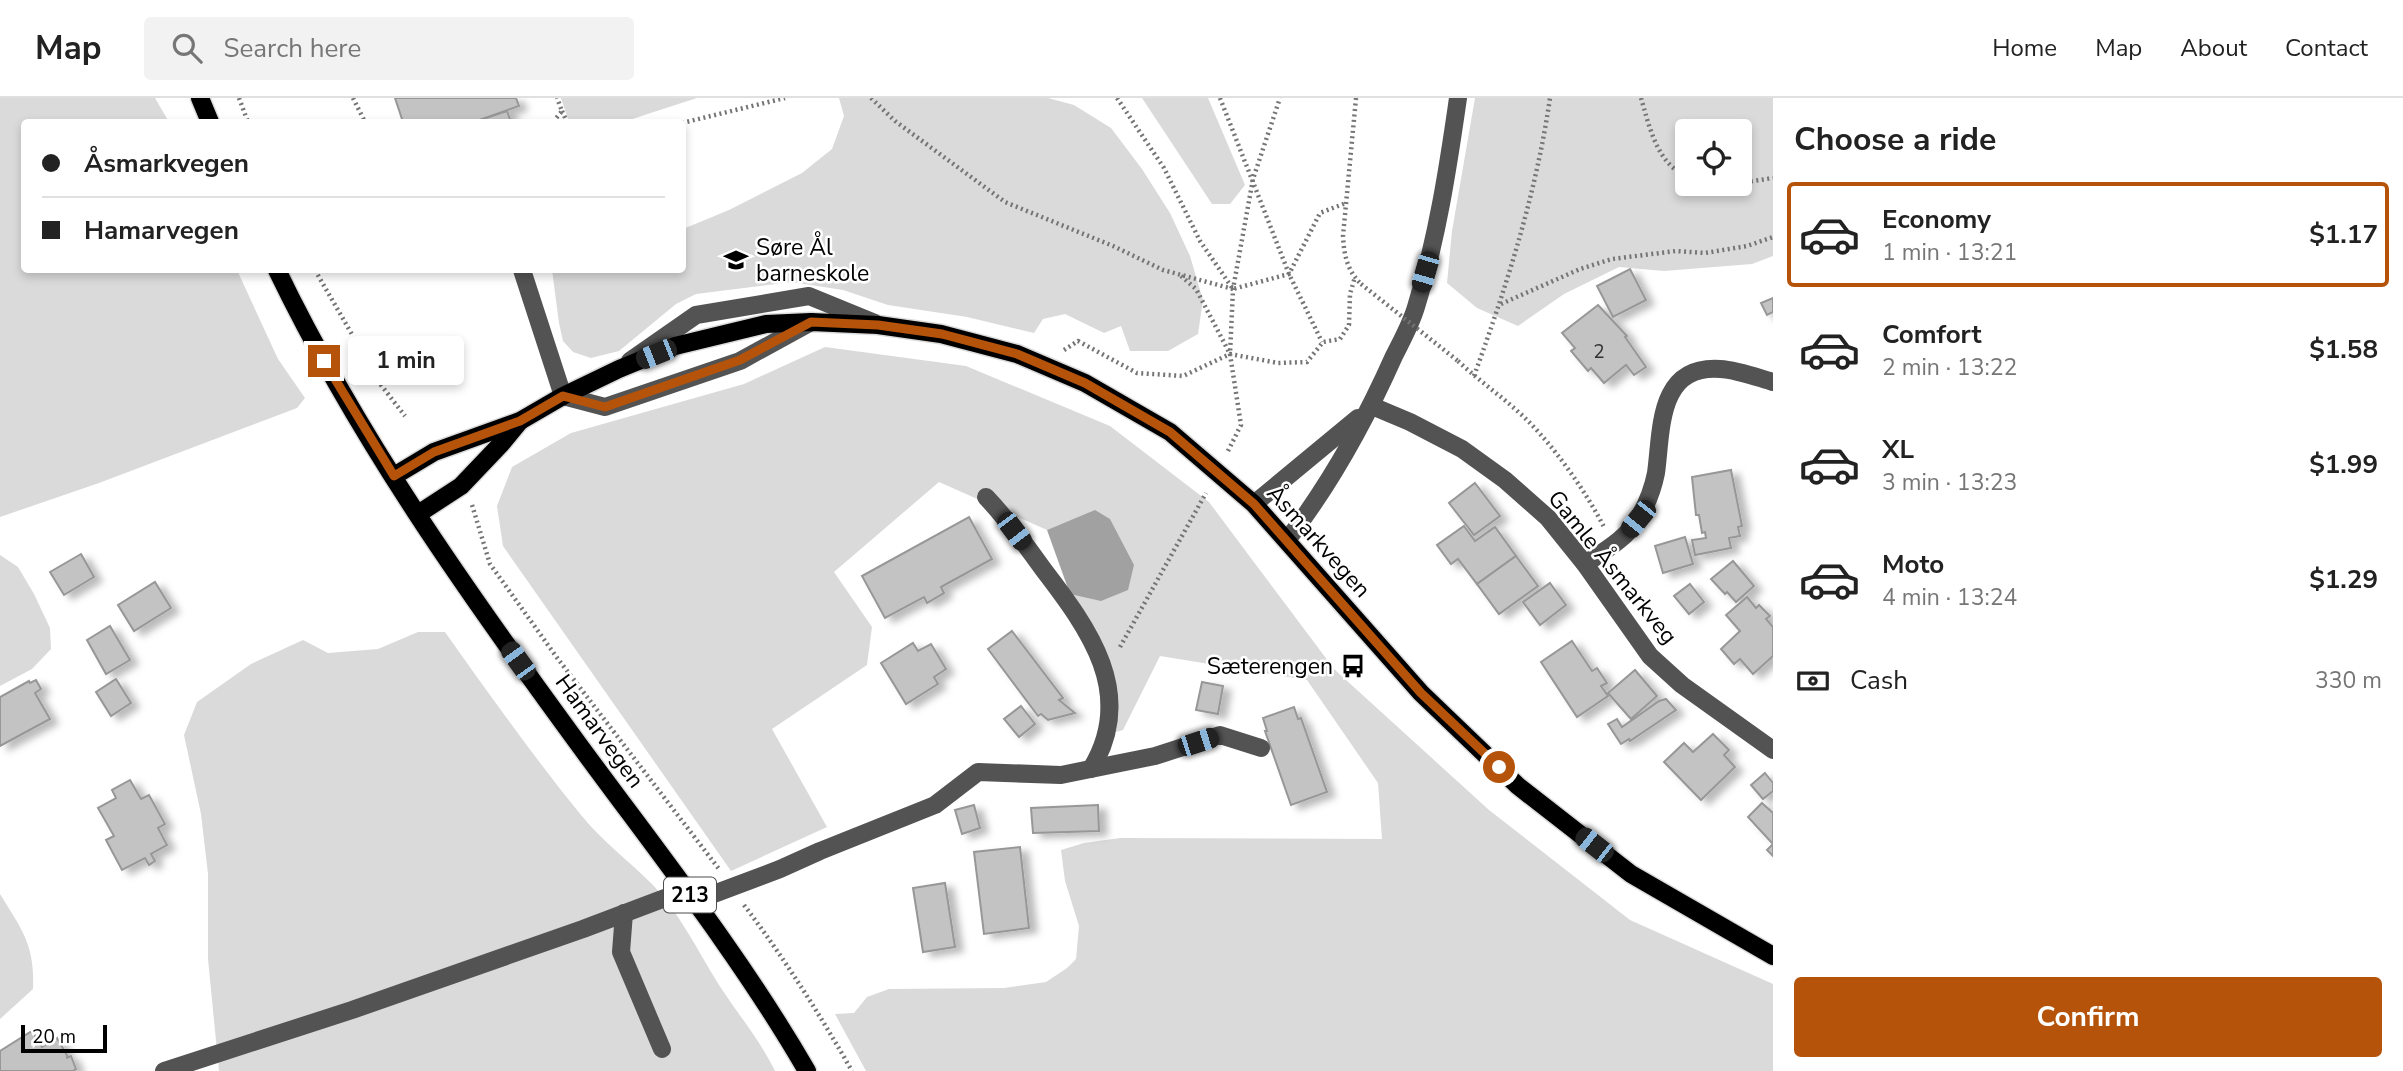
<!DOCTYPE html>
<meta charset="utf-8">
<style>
body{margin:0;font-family:"Nunito Sans",sans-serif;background:#f2f2f2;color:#222;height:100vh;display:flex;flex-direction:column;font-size:26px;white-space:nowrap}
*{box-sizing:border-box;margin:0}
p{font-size:23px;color:#767676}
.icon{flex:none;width:38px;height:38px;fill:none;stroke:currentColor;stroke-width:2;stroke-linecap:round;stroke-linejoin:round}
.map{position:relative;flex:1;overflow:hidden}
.details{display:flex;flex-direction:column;background:#fff;width:630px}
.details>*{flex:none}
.banner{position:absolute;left:21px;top:21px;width:665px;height:154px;border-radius:7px;box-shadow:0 4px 10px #0003;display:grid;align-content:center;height:154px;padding:0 21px;background:#fff}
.tools{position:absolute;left:1675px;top:21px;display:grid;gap:14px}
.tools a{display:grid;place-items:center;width:77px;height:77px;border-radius:7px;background:#fff;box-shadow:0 4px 10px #0003;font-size:35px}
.scale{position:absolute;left:21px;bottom:18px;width:86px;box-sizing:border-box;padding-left:7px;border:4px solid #000;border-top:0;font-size:19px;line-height:24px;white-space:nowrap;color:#000;-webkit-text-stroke:5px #fff;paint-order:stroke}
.end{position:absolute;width:32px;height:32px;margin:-16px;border:9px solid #b45309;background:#fff;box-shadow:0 0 0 4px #fff}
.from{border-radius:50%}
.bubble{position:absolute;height:49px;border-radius:7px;background:#fff;box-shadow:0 4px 10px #0003;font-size:23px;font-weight:700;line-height:49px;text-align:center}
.car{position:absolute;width:21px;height:42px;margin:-21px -10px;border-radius:9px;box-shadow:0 0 5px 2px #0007;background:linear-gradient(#222 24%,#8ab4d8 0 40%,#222 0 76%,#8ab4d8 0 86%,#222 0)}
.banner b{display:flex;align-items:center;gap:24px;height:66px;font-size:26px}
.banner b+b{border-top:2px solid #e0e0e0}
.banner i{width:18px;height:18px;background:#222}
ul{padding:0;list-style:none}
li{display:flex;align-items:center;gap:21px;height:105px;margin:0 14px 10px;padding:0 7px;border:4px solid transparent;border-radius:7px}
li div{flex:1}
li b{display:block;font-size:26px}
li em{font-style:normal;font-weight:700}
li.active{border-color:#b45309}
li>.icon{width:63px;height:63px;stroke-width:1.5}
h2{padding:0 21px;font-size:32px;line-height:84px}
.pay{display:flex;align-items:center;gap:18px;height:77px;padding:0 21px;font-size:26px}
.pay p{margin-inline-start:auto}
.primary-button{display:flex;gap:14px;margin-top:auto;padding:14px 21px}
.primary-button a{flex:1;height:80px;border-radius:7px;background:#b45309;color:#fff;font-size:28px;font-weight:700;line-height:80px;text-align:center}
header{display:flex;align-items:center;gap:42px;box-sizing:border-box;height:98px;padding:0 35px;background:#fff;border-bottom:2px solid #e0e0e0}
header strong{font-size:33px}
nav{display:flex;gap:38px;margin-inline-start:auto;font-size:24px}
.search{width:490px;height:63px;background:#f2f2f2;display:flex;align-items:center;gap:18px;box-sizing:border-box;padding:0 24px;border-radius:7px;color:#767676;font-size:26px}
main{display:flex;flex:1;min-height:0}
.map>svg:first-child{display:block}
</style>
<header>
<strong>Map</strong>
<div class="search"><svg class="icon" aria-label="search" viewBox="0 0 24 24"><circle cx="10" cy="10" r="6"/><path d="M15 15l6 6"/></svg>Search here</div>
<nav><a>Home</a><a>Map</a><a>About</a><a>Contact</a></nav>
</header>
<main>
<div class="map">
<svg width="1773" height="973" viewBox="0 0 1773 973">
<defs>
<filter id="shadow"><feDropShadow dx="8" dy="4.5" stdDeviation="3.5" flood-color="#0004"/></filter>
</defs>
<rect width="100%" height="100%" fill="#fff"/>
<g fill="#dadada" fill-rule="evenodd">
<polygon points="0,0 155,0 169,24 24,24 24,172 237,172 278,261 305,300 297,310 99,385 0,419"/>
<polygon points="561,0 697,0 623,24 569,24"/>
<polygon points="839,0 1048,0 1074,7 1111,30 1142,71 1170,115 1190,158 1203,202 1198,236 1168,253 1130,253 1121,228 1104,235 1065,216 1043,221 1034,235 967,219 888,207 843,192 791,184 696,196 676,206 619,253 591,260 573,254 563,243 559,225 552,172 682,172 683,131 729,112 802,75 832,51 844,18"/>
<polygon points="1142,0 1208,0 1245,87 1230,106 1212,106"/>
<path d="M1475 0H1773V158L1752 166 1664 173 1619 169 1564 196 1518 228 1477 210 1447 185 1452 133ZM1687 33H1740V86H1687Z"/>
<polygon points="825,249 966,268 1110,328 1209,404 1334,571 1489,712 1630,822 1773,886 1773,973 866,973 835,916 854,915 867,899 889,891 1004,890 1046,884 1067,870 1076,861 1079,828 1065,783 1061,752 1084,745 1120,740 1382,741 1378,685 1307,582 1160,558 1123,632 1101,638 1099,571 1070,496 1095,413 1047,432 939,384 834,474 872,529 867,567 772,631 827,729 731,773 503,448 497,408 512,369 571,335 744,286"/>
<polygon points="0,457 18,469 34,496 50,530 51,551 32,571 0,588"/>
<path d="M418 534H445C489 596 533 658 581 717 602 743 629 763 653 787 682 818 700 858 723 893 741 920 761 944 775 973H219L208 861V776L201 716 184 637 197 604 251 566 303 542 328 555 378 551Z"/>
<path d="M0 796C22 832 35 847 33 891L0 921Z"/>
</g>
<polygon fill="#a1a1a1" points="1095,412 1110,421 1134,467 1128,492 1101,503 1070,496 1047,432"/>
<g fill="#c3c3c3" stroke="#979797" stroke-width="2" filter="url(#shadow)">
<polygon points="395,0 516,0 519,8 474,24 403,24"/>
<polygon points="507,13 511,24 474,24"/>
<polygon points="1630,171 1646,202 1613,219 1597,188"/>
<polygon points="1773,200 1773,214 1767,217 1761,205"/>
<polygon points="1598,207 1627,238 1625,239 1646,269 1634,277 1626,267 1604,285 1591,270 1588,273 1571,253 1575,250 1562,235"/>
<polygon points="1731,372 1742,428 1738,429 1740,438 1729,440 1731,450 1695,457 1692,442 1706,440 1705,434 1702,435 1699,417 1696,417 1692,379"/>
<polygon points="1475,385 1500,418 1474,437 1449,405"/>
<polygon points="969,419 992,461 941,489 944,495 927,505 924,499 885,520 862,478"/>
<polygon points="1464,428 1475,443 1495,429 1516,458 1477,486 1458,461 1451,466 1437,447"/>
<polygon points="1685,439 1693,466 1663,475 1655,448"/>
<polygon points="81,456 94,479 64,497 50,474"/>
<polygon points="1516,458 1538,488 1499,516 1477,486"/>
<polygon points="1733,463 1754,488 1736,504 1727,494 1725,496 1711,481"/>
<polygon points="155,484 171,510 134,533 118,507"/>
<polygon points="1550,485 1566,507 1540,527 1523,504"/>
<polygon points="1690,486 1704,504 1689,516 1674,498"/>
<polygon points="1747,499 1756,510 1759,507 1770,518 1766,521 1773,529 1773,558 1753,576 1740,561 1734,566 1721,551 1740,533 1726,517"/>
<polygon points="110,528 130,562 106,576 87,542"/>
<polygon points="1012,533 1063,600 1059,602 1075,615 1048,622 1041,616 1038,618 988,551"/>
<polygon points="1572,543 1592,573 1597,570 1607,585 1601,588 1608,598 1577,619 1541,564"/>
<polygon points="913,545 918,553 931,546 946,571 934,579 938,586 906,606 881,565"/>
<polygon points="1635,572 1657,598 1631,621 1608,595"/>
<polygon points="116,581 131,605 111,618 96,594"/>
<polygon points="36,582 41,591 35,595 50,621 0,648 0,599 29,583 30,585"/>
<polygon points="1202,584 1223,588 1218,616 1196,612"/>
<polygon points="1666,601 1676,612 1630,643 1629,641 1621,646 1608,626 1617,621 1622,629 1659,603"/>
<polygon points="1021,608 1035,626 1019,639 1004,621"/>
<polygon points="1294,609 1298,621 1301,620 1327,694 1291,707 1265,633 1267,633 1263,620"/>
<polygon points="1713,636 1729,652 1724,657 1735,669 1701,702 1664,664 1684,645 1693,654"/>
<polygon points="1765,675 1773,685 1773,693 1763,701 1751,687"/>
<polygon points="130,682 141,701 149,697 165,726 158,730 167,747 151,756 155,763 149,767 145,760 122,772 106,742 114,738 98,710 116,700 112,692"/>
<polygon points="1762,705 1773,715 1773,758 1767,752 1773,746 1748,719"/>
<polygon points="974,707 980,730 962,736 955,712"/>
<polygon points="1098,707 1099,733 1033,735 1031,710"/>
<polygon points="1020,749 1029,830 984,836 974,754"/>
<polygon points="945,785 955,849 923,854 913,790"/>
<polygon points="32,933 42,949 57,940 68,959 66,960 71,958 76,971 73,973 0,973 0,953"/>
</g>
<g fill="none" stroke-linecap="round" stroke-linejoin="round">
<g stroke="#dbdbdb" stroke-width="21">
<g id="major">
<polyline points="200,0 210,24"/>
<path d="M277 172C358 340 467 494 577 644 656 752 740 857 807 973"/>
<polyline points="394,378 434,354 520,323 563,298 619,271 675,248 766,226 811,224 878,227 941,236 1017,256 1085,285 1170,334 1254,406 1421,595 1518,688 1631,776 1773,858"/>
<polyline points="418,416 461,388 501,346 520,323"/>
</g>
</g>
<g stroke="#757575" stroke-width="4.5" stroke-dasharray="2 3.5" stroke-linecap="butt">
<polyline points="239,0 248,24"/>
<polyline points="353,0 365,24"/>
<polyline points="871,0 895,23 1005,104 1113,148 1163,172 1233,191"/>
<polyline points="1117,0 1164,70 1200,143 1233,191 1289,176 1320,115 1346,105"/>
<polyline points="1220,0 1289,176 1322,244"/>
<path d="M1356 0 1343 138C1344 157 1347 172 1361 186"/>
<path d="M1641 0C1649 27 1657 67 1687 78"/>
<polyline points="562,13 567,24"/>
<polyline points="553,24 562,13 557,0"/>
<polyline points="682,25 785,0"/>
<polyline points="1740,85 1773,80"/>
<polyline points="1708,86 1716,89 1735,86"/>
<polyline points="315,172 381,287 405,318"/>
<polyline points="1181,178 1196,191 1230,256"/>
<polyline points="1501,206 1580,171 1612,161 1676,153 1705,155 1747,148 1773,139"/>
<polyline points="1064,252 1078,243 1137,275 1183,278 1230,256 1278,265 1307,264 1323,244 1340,241 1349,227 1350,196 1355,179"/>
<path d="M1458 263C1480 284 1506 301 1528 323 1556 351 1586 394 1604 429"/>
<path d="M1474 278C1507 187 1536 96 1550 0"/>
<polyline points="1228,353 1241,327 1230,256 1233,191 1253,81 1280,0"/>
<polyline points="472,407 490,466 558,561 719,771"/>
<polyline points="1120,549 1206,395"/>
<path d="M744 807C784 860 819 915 852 973"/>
</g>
<g stroke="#535353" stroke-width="18">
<polyline points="522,172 563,298 605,309 740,263 811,224"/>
<polyline points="630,263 696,217 809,198 875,225"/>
<polyline points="1372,308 1410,324 1462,351 1505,382 1548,420 1585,466 1650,558 1682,587 1773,652"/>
<path d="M986 399C1007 421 1025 446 1043 471 1089 531 1137 596 1091 671"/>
<polyline points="1254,406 1358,320"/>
<path d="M1288 441C1330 386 1366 321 1394 258 1402 242 1411 226 1416 209 1437 141 1448 70 1458 0"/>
<path d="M1585 466C1604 453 1626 441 1638 421 1646 408 1653 390 1656 375 1662 332 1657 267 1720 271 1738 272 1756 279 1773 284"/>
<polyline points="624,815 621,854 662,951"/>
<polyline points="164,973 352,912 583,831 665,800 679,798 695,803 780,771 820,753 935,707 978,674 1061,677 1155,658 1220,637 1261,650"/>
</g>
<use href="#major" stroke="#000" stroke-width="18"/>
<polyline stroke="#757575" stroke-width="4.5" stroke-dasharray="2 3.5" stroke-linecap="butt" points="1361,186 1458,263"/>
</g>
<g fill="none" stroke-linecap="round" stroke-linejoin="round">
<polyline stroke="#b45309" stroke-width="9" points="324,263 394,378 434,354 520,323 563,298 605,309 740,262 811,224 878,227 942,236 1017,256 1085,285 1170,334 1254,406 1421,595 1499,669"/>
</g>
<defs>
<g id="school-bare" transform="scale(1.89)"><path d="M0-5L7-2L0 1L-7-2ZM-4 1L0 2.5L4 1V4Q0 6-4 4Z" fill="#000" stroke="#fff" stroke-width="2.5" paint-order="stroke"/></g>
<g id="bus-bare" transform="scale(1.89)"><path d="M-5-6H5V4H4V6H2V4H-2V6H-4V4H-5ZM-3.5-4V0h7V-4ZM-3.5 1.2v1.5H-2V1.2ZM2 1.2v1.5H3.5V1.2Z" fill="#000" stroke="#fff" stroke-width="2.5" paint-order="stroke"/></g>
</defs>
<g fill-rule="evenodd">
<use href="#school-bare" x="736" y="162"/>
<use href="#bus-bare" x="1353" y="568"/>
</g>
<g text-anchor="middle" stroke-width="5" stroke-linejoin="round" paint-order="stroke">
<g font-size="19" fill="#313131">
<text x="1599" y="260">2</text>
</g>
<rect fill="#fff" stroke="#4c4c4c" stroke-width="2" x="664" y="779.5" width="52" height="35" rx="5"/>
<g font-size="21" font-weight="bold" fill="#000">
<text x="690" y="804">213</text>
</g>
<g font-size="23" fill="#000" stroke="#fff" text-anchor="start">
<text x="756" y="157">Søre Ål<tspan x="756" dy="26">barneskole</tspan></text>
<text x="1333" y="576" text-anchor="end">Sæterengen</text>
</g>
<g font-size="23" fill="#000" stroke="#fff">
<text transform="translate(1319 443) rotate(48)" y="8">Åsmarkvegen</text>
<text transform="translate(1613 469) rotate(51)" y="8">Gamle Åsmarkveg</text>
<text transform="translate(600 633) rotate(54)" y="8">Hamarvegen</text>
</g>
</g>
</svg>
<div class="tools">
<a><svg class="icon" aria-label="locate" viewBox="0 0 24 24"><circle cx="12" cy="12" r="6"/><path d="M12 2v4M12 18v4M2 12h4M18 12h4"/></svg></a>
</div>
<div class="scale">20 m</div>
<i class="end from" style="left:1499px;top:669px"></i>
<i class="end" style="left:324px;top:263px"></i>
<div class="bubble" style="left:348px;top:238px;width:116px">1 min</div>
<i class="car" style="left:1425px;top:174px;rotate:196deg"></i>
<i class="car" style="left:656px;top:256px;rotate:248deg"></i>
<i class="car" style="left:1638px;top:421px;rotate:219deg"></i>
<i class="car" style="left:1014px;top:433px;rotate:143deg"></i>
<i class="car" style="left:518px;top:563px;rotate:324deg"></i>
<i class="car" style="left:1198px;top:644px;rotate:72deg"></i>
<i class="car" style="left:1594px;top:747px;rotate:308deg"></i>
<div class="banner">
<b><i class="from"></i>Åsmarkvegen</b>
<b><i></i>Hamarvegen</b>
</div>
</div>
<section class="details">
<h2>Choose a ride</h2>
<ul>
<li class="active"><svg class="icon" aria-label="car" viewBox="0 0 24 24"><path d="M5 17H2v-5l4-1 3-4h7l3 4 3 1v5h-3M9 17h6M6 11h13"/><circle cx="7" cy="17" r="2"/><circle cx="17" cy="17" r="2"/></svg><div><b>Economy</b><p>1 min · 13:21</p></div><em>$1.17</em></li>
<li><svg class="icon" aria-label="car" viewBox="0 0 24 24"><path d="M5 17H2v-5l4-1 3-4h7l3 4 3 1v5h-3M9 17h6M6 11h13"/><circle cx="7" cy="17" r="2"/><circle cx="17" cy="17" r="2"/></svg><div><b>Comfort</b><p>2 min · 13:22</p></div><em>$1.58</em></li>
<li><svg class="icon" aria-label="car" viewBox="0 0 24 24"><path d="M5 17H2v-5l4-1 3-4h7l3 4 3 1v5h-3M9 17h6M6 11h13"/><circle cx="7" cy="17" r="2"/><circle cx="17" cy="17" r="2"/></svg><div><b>XL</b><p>3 min · 13:23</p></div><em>$1.99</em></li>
<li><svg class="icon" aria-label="car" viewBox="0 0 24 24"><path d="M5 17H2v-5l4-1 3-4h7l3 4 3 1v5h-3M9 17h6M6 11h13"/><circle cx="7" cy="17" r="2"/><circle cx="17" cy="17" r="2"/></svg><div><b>Moto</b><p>4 min · 13:24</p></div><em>$1.29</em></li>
</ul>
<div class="pay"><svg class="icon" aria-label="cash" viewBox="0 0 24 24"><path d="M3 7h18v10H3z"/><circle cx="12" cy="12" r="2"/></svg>Cash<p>330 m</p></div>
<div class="primary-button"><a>Confirm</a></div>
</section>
</main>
